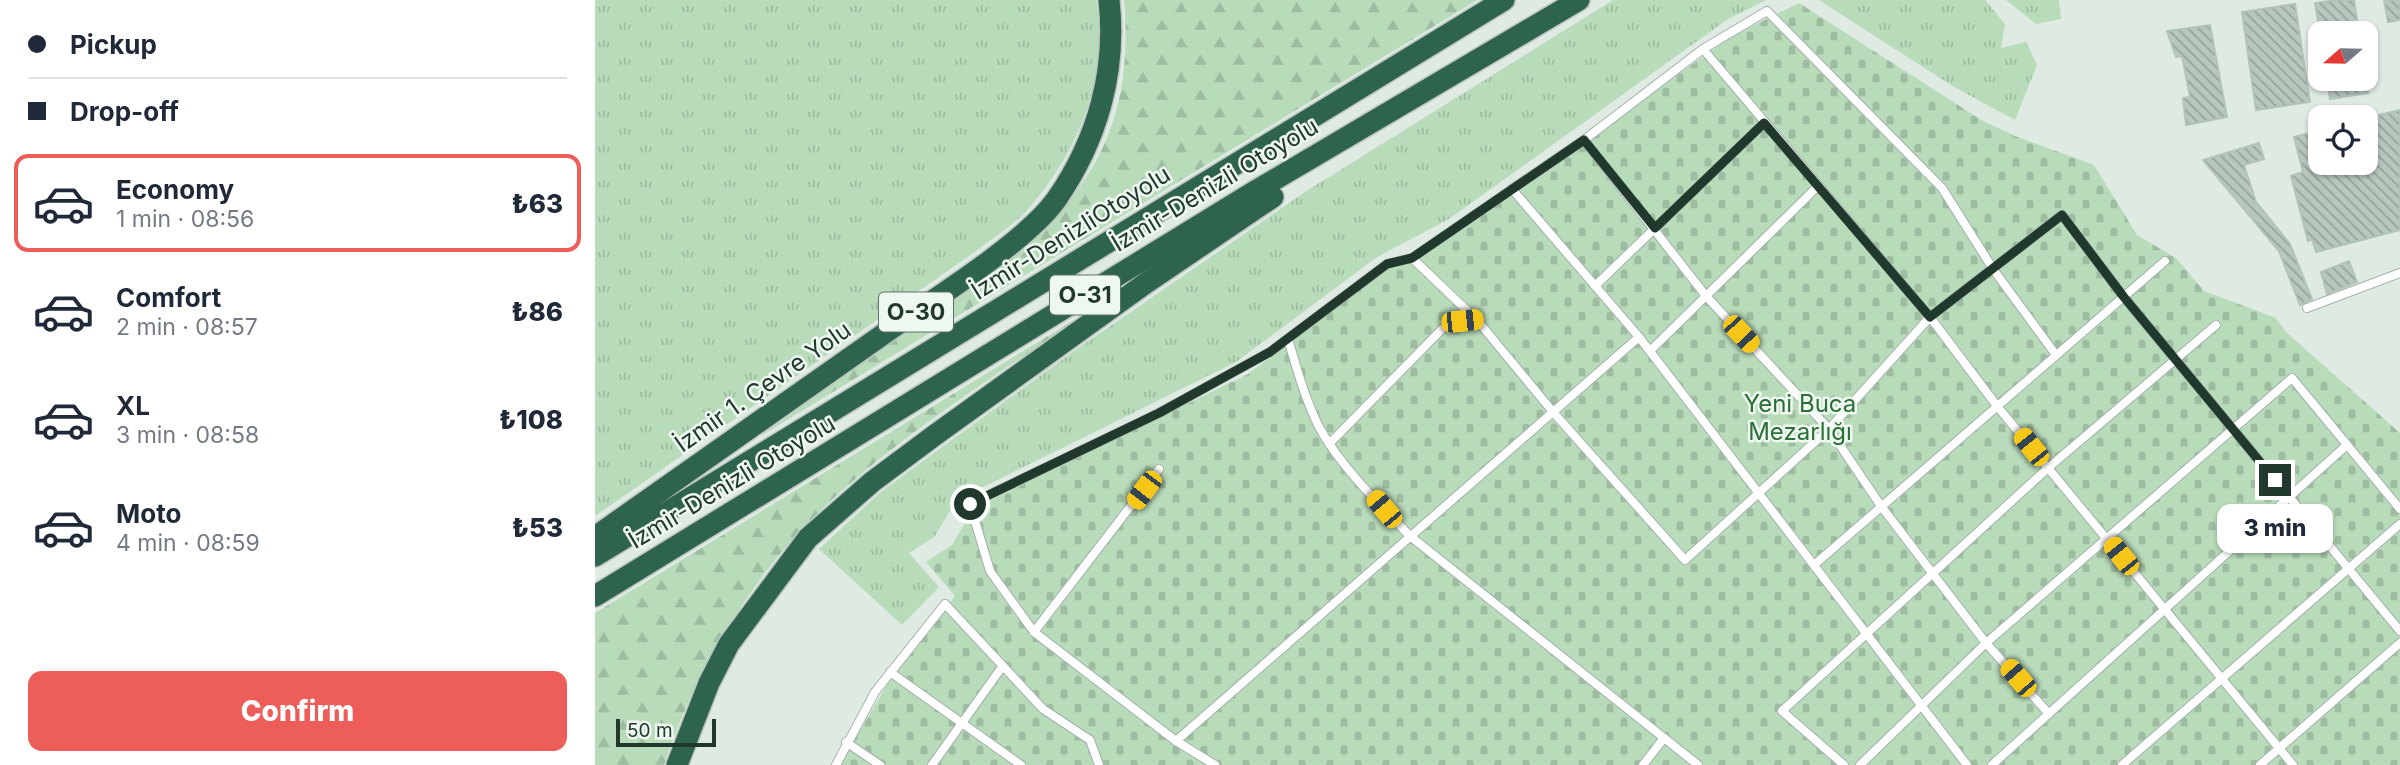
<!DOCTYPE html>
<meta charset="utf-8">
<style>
body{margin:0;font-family:Inter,sans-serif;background:#f6f6f7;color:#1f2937;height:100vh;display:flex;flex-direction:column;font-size:26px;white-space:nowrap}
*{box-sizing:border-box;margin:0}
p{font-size:23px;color:#747a83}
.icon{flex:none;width:38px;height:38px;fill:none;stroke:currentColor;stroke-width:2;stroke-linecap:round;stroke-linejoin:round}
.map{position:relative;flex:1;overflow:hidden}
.side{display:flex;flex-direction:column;background:#fff;width:595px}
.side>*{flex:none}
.top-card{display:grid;align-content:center;height:154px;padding:0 28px;background:#fff}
.needle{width:46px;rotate:250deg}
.tools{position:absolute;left:1713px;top:21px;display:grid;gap:14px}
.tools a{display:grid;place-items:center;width:70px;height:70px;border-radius:14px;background:#fff;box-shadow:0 2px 5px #0004;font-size:35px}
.scale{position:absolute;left:21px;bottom:18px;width:100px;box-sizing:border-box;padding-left:7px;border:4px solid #21392d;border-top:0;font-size:19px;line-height:24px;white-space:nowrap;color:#21392d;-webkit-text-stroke:5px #eff7f1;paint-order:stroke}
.end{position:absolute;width:32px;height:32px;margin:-16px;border:9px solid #21392d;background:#fff;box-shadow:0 0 0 4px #fff}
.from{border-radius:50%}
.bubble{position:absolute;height:49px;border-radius:14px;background:#fff;box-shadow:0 2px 5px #0004;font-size:23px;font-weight:800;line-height:49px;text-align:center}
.car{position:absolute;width:21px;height:42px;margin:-21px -10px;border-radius:9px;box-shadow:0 0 5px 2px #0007;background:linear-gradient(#f5c518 24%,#345 0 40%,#f5c518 0 76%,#345 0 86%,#f5c518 0)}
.top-card b{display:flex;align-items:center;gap:24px;height:66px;font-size:26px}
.top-card b+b{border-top:2px solid #e0e1e3}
.top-card i{width:18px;height:18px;background:#1f2937}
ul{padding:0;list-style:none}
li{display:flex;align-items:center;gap:21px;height:98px;margin:0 14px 10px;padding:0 14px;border:4px solid transparent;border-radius:14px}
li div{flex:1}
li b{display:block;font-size:26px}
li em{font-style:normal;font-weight:800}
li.active{border-color:#ed5e5a}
li>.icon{width:63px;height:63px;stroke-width:1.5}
.button{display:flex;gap:14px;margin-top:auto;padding:14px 28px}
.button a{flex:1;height:80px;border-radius:14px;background:#ed5e5a;color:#fff;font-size:28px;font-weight:800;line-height:80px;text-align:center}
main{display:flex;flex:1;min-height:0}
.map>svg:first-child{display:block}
</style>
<main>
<section class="side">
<div class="top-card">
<b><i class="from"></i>Pickup</b>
<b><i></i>Drop-off</b>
</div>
<ul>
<li class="active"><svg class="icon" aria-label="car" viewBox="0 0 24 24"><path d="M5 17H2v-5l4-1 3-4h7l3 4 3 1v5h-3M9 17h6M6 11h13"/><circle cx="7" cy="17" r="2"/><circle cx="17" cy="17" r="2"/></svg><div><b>Economy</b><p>1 min · 08:56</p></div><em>₺63</em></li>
<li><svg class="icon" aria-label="car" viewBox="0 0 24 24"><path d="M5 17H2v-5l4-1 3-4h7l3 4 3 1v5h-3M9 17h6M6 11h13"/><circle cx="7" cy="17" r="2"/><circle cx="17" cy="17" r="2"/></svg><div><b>Comfort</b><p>2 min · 08:57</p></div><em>₺86</em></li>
<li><svg class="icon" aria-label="car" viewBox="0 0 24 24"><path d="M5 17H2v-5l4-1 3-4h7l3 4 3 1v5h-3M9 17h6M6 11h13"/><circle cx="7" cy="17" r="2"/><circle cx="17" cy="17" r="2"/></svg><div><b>XL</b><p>3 min · 08:58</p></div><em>₺108</em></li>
<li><svg class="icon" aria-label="car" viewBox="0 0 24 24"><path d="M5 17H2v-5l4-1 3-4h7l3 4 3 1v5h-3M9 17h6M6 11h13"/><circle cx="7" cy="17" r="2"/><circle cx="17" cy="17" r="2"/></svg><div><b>Moto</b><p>4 min · 08:59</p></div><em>₺53</em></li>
</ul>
<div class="button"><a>Confirm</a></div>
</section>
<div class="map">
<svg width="1805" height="765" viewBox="0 0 1805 765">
<defs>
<pattern id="grass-tufts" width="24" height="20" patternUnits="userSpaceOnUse" patternTransform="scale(1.75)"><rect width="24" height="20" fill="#b8dbba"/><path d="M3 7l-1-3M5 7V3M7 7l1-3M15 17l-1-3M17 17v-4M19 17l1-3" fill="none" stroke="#9ebda0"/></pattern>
<pattern id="forest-firs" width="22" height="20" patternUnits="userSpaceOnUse" patternTransform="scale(1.75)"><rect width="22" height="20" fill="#b8dbba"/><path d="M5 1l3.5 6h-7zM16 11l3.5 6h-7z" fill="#9ebda0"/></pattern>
<pattern id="cemetery-stones" width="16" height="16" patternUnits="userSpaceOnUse" patternTransform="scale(1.75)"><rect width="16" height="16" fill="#b8dbba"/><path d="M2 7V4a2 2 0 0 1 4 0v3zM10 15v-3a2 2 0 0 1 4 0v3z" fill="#9ebda0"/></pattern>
<pattern id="building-back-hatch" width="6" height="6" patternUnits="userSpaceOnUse" patternTransform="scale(1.75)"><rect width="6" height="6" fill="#b8c7be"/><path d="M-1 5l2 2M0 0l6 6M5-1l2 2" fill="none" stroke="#95a39b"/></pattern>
</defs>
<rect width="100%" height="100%" fill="#dfeae3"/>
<g fill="url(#grass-tufts)">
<path d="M0 0H501C515 74 483 153 434 208 421 224 400 236 384 249L0 516Z"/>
<polygon points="1018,0 1171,0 1133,19 854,219 782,257 641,362 378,492 356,509 340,536 314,553 344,587 307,625 224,549 287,491 479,351 710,192"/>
<polygon points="1224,0 1390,0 1410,24 1406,48 1431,42 1442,65 1420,120 1359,87"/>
<polygon points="1411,0 1464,0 1466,19 1441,24"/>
</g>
<g fill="url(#forest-firs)">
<path d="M529 0H882L164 437C217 399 270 360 324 323 451 235 544 173 529 0Z"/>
<path d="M502 306C398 379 253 465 176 565 130 624 92 694 69 765H0V613Z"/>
</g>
<polygon fill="url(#cemetery-stones)" points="1204,3 1388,121 1420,136 1499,165 1542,235 1581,258 1609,291 1681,318 1690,331 1805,433 1805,765 245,765 293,683 360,596 331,562 357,545 373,518 394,501 653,374 791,270 862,233 1137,36"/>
<g fill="url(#building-back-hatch)" stroke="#b2c3b8" stroke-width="2">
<polygon points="1742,0 1759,0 1764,33 1725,33 1720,3"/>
<polygon points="1789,0 1805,0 1805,20 1793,22"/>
<polygon points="1700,4 1715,102 1661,110 1647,12"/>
<polygon points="1615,25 1632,117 1591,125 1588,98 1595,97 1587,56 1581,57 1572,31"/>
<polygon points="1732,79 1771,79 1773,93 1735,99"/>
<polygon points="1805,110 1805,230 1721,252 1717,239 1713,241 1696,176 1708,172 1699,137 1726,130 1726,163 1771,163 1771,118"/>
<polygon points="1664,143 1669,159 1649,165 1661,202 1695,244 1717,299 1705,305 1684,251 1608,160"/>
<polygon points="1754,261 1762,282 1732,294 1726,272"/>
</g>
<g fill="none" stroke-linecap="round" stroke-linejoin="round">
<g stroke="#a2b1a9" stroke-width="10">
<g id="lane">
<polyline points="1108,49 1335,317 1402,406 1698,765"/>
<polyline points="989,140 1111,296 1234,429 1286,506 1391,643 1454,714"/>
<polyline points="917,189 989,140 1108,49 1172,11 1347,188 1398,269 1461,355"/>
<polyline points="817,258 917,189 1044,337"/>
<polyline points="1000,286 1169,123"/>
<polyline points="1712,308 1805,273"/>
<path d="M693 339C702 369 710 399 724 427 746 467 783 503 815 536L1103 765"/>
<polyline points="1055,351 1223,186"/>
<polyline points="734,444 853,323 882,320 958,412 1090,560 1234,429 1335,317 1467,215 1528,296 1805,631"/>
<polyline points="564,469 439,632 581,741 620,765"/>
<polyline points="1219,565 1570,261"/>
<polyline points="439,632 395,571 375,504 564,413 675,352 792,264 817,258 882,320"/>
<polyline points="295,672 426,765"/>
<polyline points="581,741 1044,337 1372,765"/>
<polyline points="251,742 285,765"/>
<polyline points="241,765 280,692 350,604 448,709 495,740 504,765"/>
<polyline points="337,765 407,667"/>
<polyline points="1048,765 1069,738"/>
<polyline points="1249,765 1187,711 1453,468 1621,325"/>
<polyline points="1265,765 1391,643 1697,378 1805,509"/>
<polyline points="1397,765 1752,445"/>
<polyline points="1527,765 1805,524"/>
<polyline points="1665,765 1805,643"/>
</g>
</g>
<g stroke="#bcc4c0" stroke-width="24">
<g id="highway">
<path d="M0 537C101 466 202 395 303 324 346 295 432 240 461 200 502 141 522 72 514 0"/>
<polyline points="0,556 909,0"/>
<polyline points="0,596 657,193 984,0"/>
<polyline points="82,765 114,683 134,644 213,538 277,482 340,435 551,283 678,197"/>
</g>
</g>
<use href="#lane" stroke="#fff" stroke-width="8"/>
<use href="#highway" stroke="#2e644d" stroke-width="21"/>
</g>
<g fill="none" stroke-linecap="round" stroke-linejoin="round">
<polyline stroke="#21392d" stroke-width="9" points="375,504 564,413 675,352 792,264 817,258 989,140 1060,228 1169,123 1335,317 1467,215 1528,296 1680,480"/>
</g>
<g text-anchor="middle" stroke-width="5" stroke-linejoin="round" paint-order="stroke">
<g fill="#eff7f1" stroke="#5f7268" stroke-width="2">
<rect x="455" y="275.5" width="70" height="39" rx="5"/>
<rect x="284" y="292.5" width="74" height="39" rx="5"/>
</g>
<g font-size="23" font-weight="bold" fill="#21392d">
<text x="490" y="303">O-31</text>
<text x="321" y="320">O-30</text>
</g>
<g font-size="24" fill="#21392d" stroke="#eff7f1">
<text transform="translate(620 185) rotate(-31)" y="8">İzmir-Denizli Otoyolu</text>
<text transform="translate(476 233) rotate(-32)" y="8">İzmir-DenizliOtoyolu</text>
<text transform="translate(168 387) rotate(-35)" y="8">İzmir 1. Çevre Yolu</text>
<text transform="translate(137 482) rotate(-31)" y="8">İzmir-Denizli Otoyolu</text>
</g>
<g font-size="24" fill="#2c6f38" stroke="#eff7f1">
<text x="1205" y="412">Yeni Buca<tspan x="1205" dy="28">Mezarlığı</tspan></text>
</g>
</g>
</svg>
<div class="tools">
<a><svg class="needle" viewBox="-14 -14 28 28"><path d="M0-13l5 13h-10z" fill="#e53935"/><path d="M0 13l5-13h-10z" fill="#747a83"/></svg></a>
<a><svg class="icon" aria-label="locate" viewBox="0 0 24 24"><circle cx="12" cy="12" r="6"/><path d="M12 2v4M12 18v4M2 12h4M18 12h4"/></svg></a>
</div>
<div class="scale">50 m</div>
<i class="end from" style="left:375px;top:504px"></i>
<i class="end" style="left:1680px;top:480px"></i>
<div class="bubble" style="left:1622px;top:504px;width:116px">3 min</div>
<i class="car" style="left:867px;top:321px;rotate:84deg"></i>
<i class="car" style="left:1146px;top:334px;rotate:137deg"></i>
<i class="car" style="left:1436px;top:447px;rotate:321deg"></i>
<i class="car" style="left:549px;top:490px;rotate:217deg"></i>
<i class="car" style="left:789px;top:509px;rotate:320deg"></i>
<i class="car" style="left:1526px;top:556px;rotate:321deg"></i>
<i class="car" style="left:1423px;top:678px;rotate:319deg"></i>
</div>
</main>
